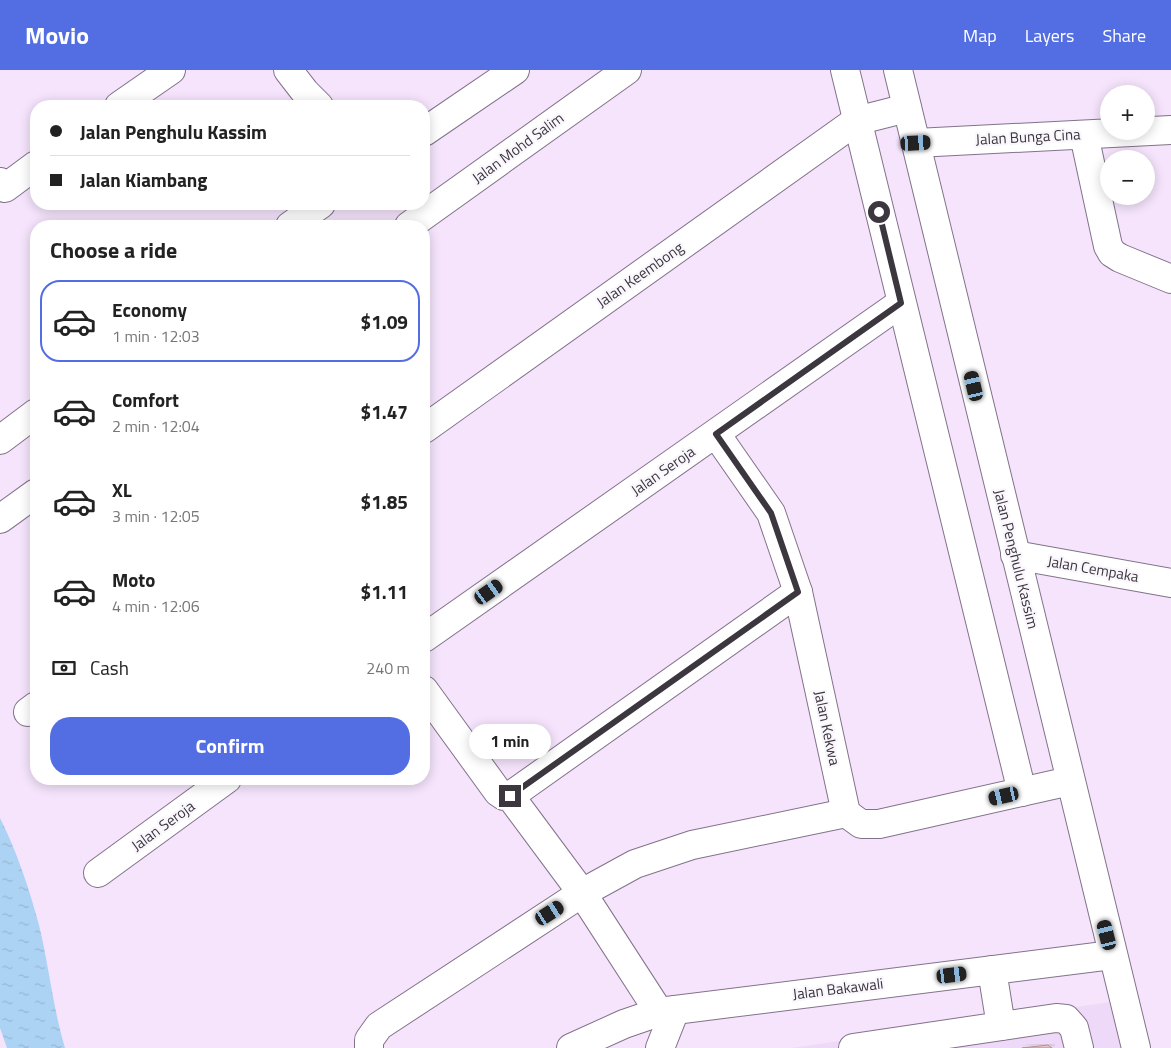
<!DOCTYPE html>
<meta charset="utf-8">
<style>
body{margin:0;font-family:"Titillium Web",sans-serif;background:#f6f6f6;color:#222;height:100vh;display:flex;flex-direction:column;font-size:19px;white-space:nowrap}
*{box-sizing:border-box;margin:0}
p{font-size:16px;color:#767676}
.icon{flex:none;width:28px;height:28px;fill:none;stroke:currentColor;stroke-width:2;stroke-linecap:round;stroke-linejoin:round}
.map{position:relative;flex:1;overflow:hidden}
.sheet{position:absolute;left:30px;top:150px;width:400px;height:565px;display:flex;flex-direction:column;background:#fff;border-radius:20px;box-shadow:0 2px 12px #0003}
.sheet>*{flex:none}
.guide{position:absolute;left:30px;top:30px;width:400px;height:110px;border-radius:20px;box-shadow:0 2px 12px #0003;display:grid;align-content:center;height:110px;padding:0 20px;background:#fff}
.controls{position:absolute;left:1100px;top:15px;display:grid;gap:10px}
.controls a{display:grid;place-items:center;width:55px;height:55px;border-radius:50%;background:#fff;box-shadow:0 2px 12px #0003;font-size:25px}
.end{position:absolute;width:22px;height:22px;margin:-11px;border:6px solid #3c363f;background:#fff;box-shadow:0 0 0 2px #fff}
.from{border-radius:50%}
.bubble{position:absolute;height:35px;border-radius:18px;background:#fff;box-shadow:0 2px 12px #0003;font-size:16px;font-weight:700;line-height:35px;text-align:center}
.car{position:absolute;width:15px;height:30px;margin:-15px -8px;border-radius:6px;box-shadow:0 0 4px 1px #0007;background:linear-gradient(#222 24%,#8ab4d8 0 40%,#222 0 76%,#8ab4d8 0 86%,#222 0)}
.guide b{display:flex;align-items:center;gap:18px;height:48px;font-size:19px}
.guide b+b{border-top:1px solid #e0e0e0}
.guide i{width:12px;height:12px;background:#222}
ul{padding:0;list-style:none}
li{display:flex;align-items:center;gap:15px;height:82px;margin:0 10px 8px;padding:0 10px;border:2px solid transparent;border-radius:20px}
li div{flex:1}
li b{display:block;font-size:19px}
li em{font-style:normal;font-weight:700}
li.on{border-color:#536de2}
li>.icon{width:45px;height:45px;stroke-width:1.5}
h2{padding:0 20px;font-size:22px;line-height:60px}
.pay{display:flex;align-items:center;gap:12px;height:55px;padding:0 20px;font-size:19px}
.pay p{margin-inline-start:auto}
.cta{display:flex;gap:10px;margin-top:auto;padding:10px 20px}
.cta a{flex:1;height:58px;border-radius:20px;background:#536de2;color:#fff;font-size:20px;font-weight:700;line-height:58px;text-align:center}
header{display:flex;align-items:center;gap:30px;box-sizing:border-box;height:70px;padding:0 25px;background:#536de2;color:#fff}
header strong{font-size:24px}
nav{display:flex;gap:28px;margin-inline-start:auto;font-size:18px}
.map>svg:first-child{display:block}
</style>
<header>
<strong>Movio</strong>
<nav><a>Map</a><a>Layers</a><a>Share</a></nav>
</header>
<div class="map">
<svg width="1171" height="978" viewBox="0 0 1171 978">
<defs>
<pattern id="water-ripples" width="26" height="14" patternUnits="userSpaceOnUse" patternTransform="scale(1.25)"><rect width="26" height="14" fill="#add3f4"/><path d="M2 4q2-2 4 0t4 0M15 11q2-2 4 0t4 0" fill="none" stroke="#96b6d2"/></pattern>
<filter id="shadow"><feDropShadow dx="4.5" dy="-4.5" stdDeviation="2.5" flood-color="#0004"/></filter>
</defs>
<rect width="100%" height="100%" fill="#f5e4fc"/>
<polygon fill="#eed9f8" points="1111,932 1121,978 791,978"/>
<path fill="url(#water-ripples)" d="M0 748C17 782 29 818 39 855 49 896 53 938 65 978H7L0 958Z"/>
<polygon fill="#e5c5c1" stroke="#b1928e" filter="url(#shadow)" points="1048,975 1052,978 1022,978"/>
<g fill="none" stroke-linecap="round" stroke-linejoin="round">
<g stroke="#827389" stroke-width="30">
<g id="minor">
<polyline points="288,0 305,22 319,36"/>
<polyline points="845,0 1022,722"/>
<polyline points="898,0 1136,978"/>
<polyline points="119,36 171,0"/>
<polyline points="424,62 515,0"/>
<polyline points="1084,65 1108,176 1112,183 1120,188 1171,209"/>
<polyline points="916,73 1171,60"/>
<polyline points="0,112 5,118 36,95"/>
<polyline points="290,156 321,134"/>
<polyline points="409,156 627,0"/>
<polyline points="424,359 856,51 907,38"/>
<polyline points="716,364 771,443 798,522 846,743 861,754 879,754 1070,711"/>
<polyline points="0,370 36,343"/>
<polyline points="0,449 36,423"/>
<polyline points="1015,485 1171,513"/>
<polyline points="424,568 901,233"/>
<polyline points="424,620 498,722 504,726 510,726 582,823 635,794 692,775 846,743"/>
<polyline points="28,642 36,636"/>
<polyline points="510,726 798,522"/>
<polyline points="98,803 227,709"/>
<polyline points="992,900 1001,956"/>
<polyline points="369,978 369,970 379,956 582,823 659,942"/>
<polyline points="571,978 624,954 659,942 1112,885"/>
<polyline points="660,978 675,940"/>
<polyline points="853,978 1056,948 1066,949 1074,958 1079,978"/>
</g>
</g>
<use href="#minor" stroke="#fff" stroke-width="28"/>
</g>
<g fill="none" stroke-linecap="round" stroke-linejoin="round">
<polyline stroke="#3c363f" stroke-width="6" points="510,726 798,522 771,443 716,364 901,233 879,142"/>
</g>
<g text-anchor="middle" stroke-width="4.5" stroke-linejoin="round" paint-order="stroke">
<g font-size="15" fill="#3c363f" stroke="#faf7fc">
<text transform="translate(1028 67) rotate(-3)" y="5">Jalan Bunga Cina</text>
<text transform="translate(518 78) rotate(-36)" y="5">Jalan Mohd Salim</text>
<text transform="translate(640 205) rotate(-35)" y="5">Jalan Keembong</text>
<text transform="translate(663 401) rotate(-35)" y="5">Jalan Seroja</text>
<text transform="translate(1016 489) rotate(76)" y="5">Jalan Penghulu Kassim</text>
<text transform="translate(1093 499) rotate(10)" y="5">Jalan Cempaka</text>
<text transform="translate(827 658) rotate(78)" y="5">Jalan Kekwa</text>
<text transform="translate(163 756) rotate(-36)" y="5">Jalan Seroja</text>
<text transform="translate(838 919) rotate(-7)" y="5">Jalan Bakawali</text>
</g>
</g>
</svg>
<div class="controls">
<a>+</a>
<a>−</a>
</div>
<i class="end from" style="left:879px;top:142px"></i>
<i class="end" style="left:510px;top:726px"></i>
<div class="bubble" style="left:469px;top:654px;width:82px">1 min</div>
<i class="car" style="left:916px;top:73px;rotate:87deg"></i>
<i class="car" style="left:974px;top:316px;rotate:347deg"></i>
<i class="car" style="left:489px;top:522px;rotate:55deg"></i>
<i class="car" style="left:1004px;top:726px;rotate:257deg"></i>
<i class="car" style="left:550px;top:843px;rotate:57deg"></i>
<i class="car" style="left:1107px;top:865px;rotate:346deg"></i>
<i class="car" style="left:952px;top:905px;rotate:83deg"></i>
<div class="guide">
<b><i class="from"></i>Jalan Penghulu Kassim</b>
<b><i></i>Jalan Kiambang</b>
</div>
<section class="sheet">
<h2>Choose a ride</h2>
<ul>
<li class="on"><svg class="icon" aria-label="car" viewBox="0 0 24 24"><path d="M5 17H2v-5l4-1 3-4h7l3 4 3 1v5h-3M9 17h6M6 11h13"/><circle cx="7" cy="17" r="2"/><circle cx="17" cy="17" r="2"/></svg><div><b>Economy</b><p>1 min · 12:03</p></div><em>$1.09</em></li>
<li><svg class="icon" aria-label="car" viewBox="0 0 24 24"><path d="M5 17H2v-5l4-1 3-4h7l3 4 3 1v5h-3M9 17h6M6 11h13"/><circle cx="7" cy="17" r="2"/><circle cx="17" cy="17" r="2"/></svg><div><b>Comfort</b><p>2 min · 12:04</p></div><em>$1.47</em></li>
<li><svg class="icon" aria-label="car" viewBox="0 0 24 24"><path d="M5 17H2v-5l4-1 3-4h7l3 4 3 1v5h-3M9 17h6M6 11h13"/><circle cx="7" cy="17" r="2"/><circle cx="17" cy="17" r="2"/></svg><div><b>XL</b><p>3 min · 12:05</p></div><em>$1.85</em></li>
<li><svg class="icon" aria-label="car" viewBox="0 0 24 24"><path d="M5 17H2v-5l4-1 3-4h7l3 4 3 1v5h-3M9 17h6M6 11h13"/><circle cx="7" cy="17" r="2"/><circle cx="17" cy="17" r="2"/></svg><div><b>Moto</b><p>4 min · 12:06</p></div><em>$1.11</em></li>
</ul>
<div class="pay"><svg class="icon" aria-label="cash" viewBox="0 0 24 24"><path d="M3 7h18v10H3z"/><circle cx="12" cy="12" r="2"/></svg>Cash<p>240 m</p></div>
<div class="cta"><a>Confirm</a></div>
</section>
</div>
